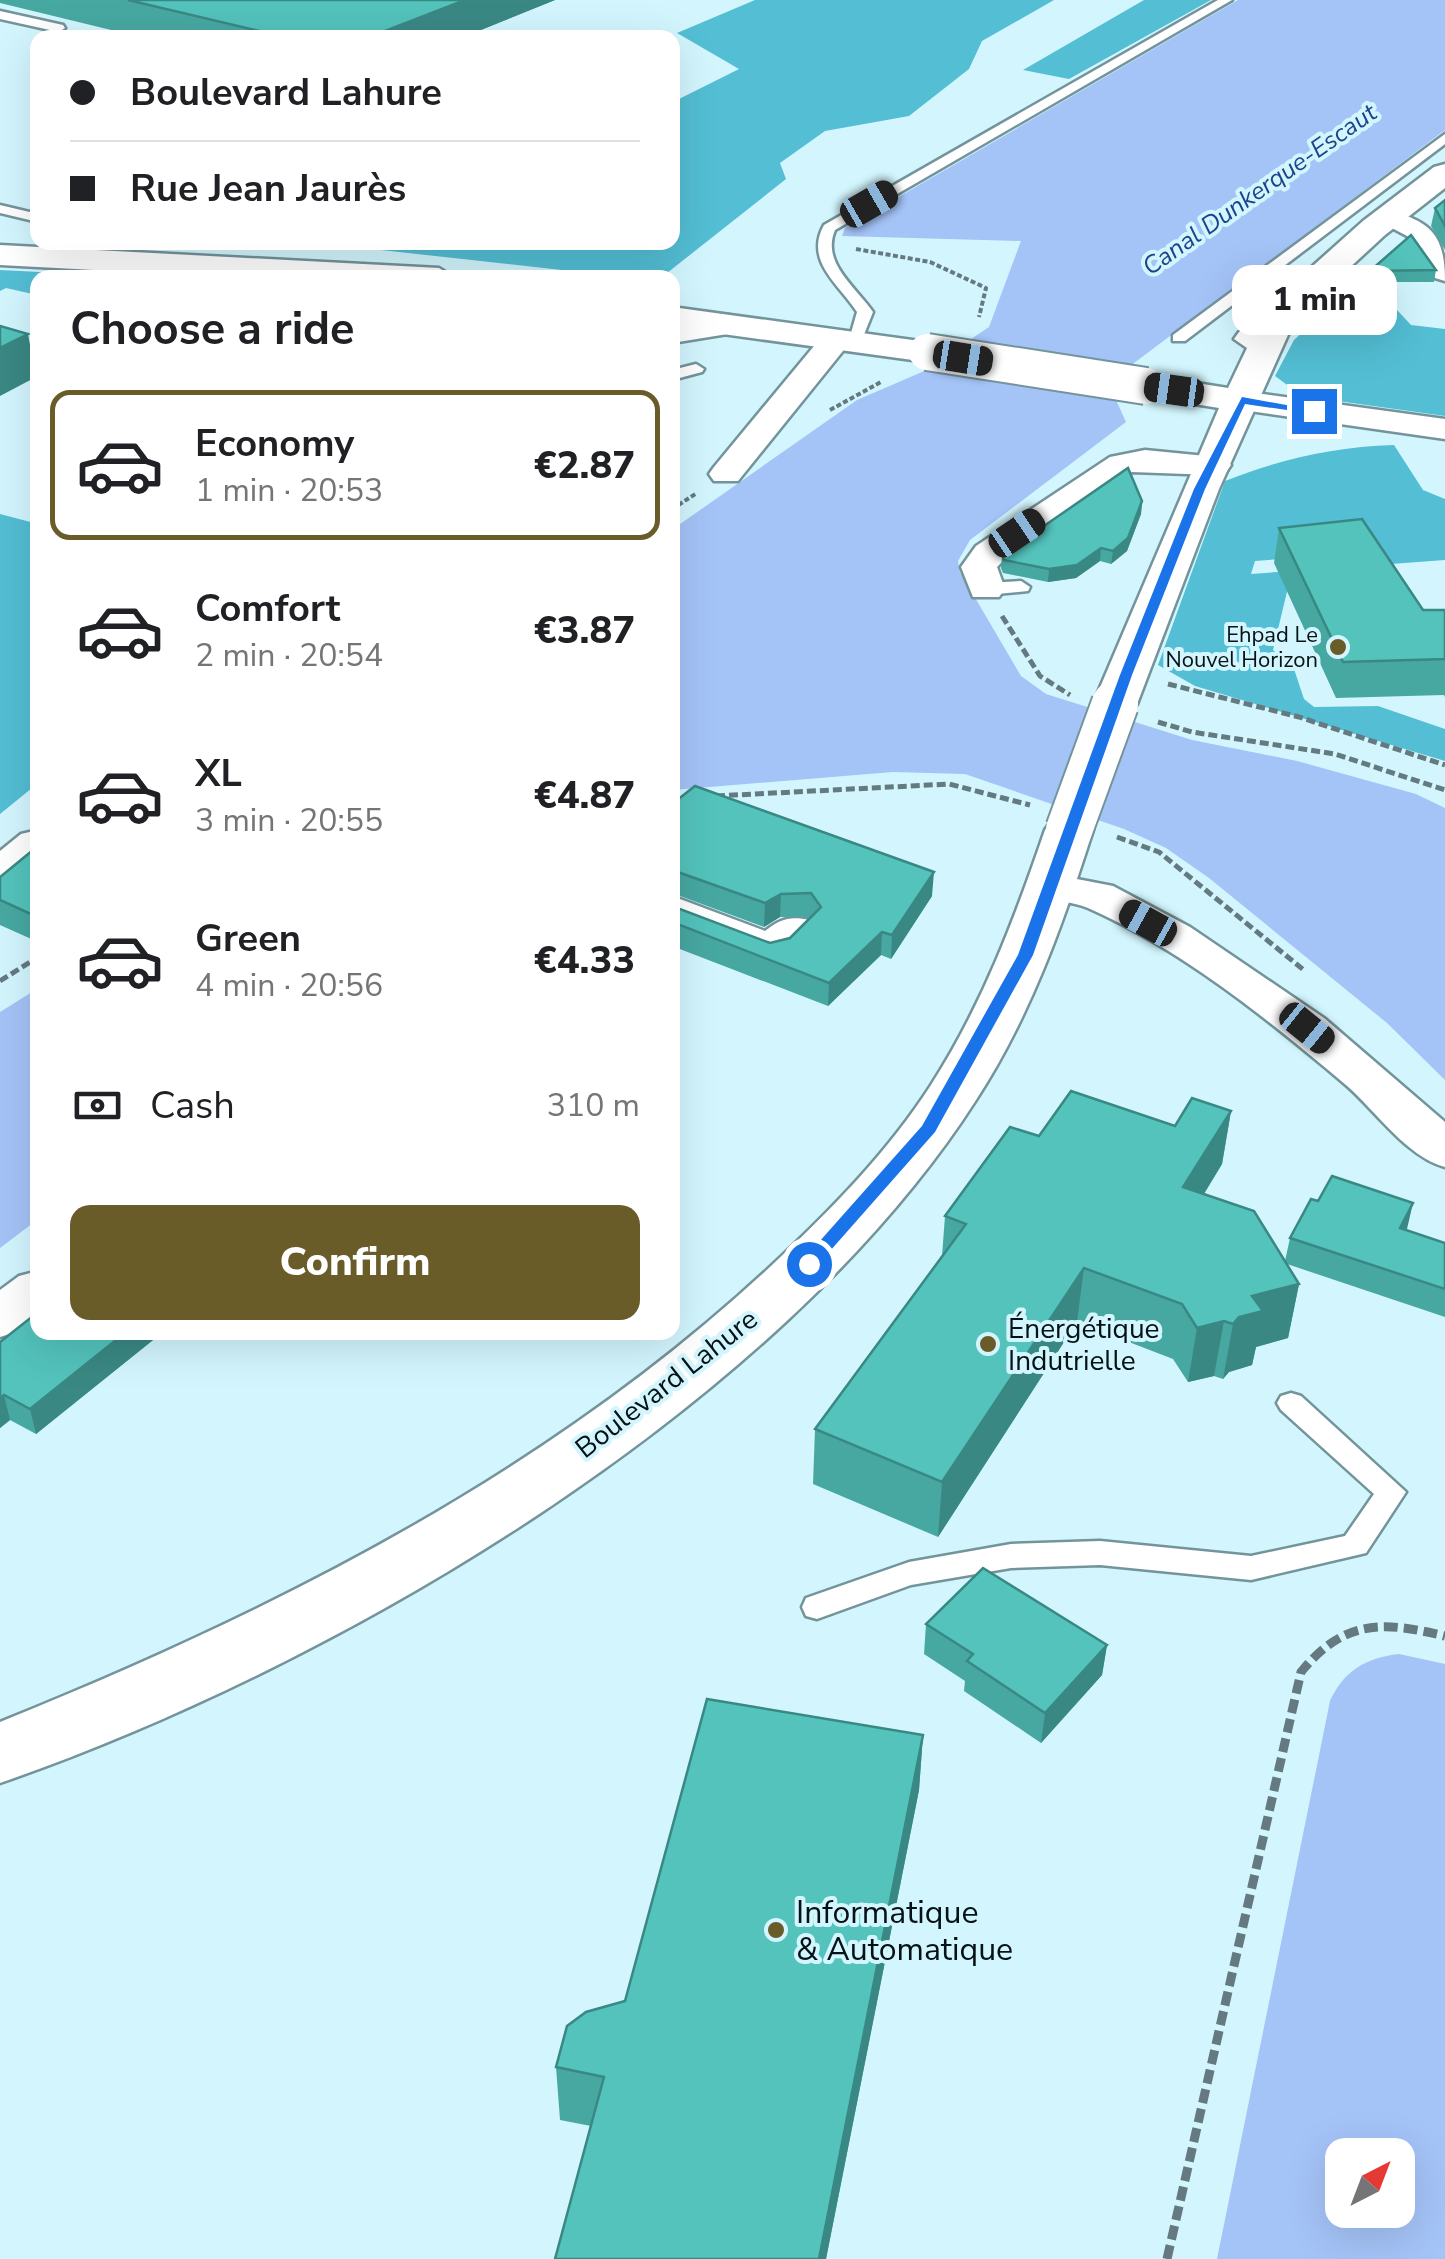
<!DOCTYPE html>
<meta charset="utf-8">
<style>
body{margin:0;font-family:"Nunito Sans",sans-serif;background:#f2f2f2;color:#202124;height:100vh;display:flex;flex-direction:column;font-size:38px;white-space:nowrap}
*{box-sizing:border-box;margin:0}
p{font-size:32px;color:#757577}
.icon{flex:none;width:55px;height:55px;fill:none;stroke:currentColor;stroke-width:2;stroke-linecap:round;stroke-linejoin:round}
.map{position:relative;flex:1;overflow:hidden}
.panel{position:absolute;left:30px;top:270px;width:650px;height:1070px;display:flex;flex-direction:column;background:#fff;border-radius:20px;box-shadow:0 10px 40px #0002}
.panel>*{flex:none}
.hud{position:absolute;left:30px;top:30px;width:650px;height:220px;border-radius:20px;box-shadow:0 10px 40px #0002;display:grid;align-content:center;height:220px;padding:0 40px;background:#fff}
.needle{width:65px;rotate:42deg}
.buttons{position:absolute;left:1325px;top:2138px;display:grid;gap:20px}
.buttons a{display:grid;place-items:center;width:90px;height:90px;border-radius:20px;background:#fff;box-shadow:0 10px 40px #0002;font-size:50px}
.end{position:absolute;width:45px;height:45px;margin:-22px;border:12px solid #1a73e8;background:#fff;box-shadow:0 0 0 5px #fff}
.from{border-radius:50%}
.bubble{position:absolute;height:70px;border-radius:20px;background:#fff;box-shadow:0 10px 40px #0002;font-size:32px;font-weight:800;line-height:70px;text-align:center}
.car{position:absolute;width:30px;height:60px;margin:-30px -15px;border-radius:12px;box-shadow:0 0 8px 2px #0007;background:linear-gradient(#222 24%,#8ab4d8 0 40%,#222 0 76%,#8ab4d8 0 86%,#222 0)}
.hud b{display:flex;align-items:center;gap:35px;height:95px;font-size:38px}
.hud b+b{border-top:2px solid #e0e0e0}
.hud i{width:25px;height:25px;background:#202124}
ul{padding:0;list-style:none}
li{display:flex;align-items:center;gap:30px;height:150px;margin:0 20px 15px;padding:0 20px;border:5px solid transparent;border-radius:20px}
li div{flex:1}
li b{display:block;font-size:38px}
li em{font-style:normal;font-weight:800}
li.current{border-color:#695c29}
li>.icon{width:90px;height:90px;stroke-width:1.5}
h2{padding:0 40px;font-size:45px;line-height:120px}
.pay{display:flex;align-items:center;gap:25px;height:110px;padding:0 40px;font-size:38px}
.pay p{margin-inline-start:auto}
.button{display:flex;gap:20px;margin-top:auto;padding:20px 40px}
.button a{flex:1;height:115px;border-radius:20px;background:#695c29;color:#fff;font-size:40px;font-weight:800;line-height:115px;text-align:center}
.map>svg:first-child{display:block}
</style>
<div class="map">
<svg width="1445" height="2259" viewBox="0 0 1445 2259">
<rect width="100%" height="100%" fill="#d3f6fe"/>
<g fill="#53bed4">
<polygon points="755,0 1054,0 982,41 969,69 909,116 825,131 780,163 786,179 662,277 624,277 372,249 385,242 672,242 673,102 739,69 677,33"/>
<polygon points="1144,0 1211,0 1069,79 1023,70"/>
<polygon points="0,270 140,277 38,278 37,295 6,288 0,291"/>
<polygon points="1348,290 1384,296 1411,325 1445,329 1445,416 1302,396 1275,376 1294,340"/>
<path d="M1394 445 1423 490 1445 499V560L1364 566 1356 553 1255 561 1251 574 1292 571 1273 650 1294 669 1304 699 1314 707 1378 706 1445 729V761L1195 686 1158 665 1225 481C1282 459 1332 447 1394 445Z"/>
<polygon points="0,514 38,524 37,784 0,814"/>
</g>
<g fill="#a4c3f7" fill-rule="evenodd">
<polygon points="1238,0 1445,0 1445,130 1122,372 1112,391 1126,422 970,540 958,561 960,572 1021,676 1046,694 1192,740 1297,761 1416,794 1445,808 1445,1080 1387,1023 1209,878 1166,848 1124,829 965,774 893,772 673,790 673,529 857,400 922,372 989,327 1021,241 842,236 845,228"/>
<polygon points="37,989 37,1220 0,1248 0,1012"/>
<path d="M1399 1654 1445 1664V2259H1217L1330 1701C1344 1671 1365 1658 1399 1654ZM1398 2155V2210H1342V2155Z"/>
</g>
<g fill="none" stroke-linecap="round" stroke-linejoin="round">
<g stroke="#74949b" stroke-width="5">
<g id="service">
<path d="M1218 0H1232L835 230C821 263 856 287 873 312L859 347H847L857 312C839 284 804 261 824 225Z"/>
<polygon points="0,11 63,25 65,28 59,32 0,19"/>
<polygon points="1445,134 1445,144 1185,341 1173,341 1173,335"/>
<polygon points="0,205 38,214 38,222 0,213"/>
<polygon points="696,364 704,369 702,372 672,380 672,370"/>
<polygon points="1021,581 1030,587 1028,591 986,595 977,589 986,583"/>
<polygon points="1291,1393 1301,1396 1406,1492 1366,1553 1251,1580 1100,1565 1011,1568 911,1585 817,1619 806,1616 802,1607 806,1598 909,1562 1011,1544 1100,1541 1251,1556 1345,1536 1374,1494 1281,1410 1277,1403 1281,1396"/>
</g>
</g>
<g stroke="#74949b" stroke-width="5">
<g id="minor">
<path d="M1387 210C1431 221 1445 235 1445 281L1435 278 1407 236 1373 218Z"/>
<polygon points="835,332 851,341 738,481 714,481 709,474 714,467 824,334"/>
<polygon points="1241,391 1445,419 1445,439 1229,408 1225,401 1229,394"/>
<polygon points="1145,450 1226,458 1231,465 1226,472 1214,475 1132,472 1002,562 997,567 1005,589 999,597 973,597 961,567 976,546 1110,457"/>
<path d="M1051 874 1113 886 1190 927 1324 1018 1445 1122V1167C1407 1157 1376 1111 1346 1085 1269 1020 1181 949 1088 908 1072 901 1052 901 1035 896L1029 887 1035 878Z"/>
<path d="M672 896 765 931C781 918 791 916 810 920L817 930 787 959 771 963 672 925Z"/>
<polygon points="38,1271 38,1317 19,1331 0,1337 0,1290 19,1276"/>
</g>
</g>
<g stroke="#74949b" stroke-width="5">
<g id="tertiary">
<polygon points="728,315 740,318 745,325 740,332 672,343 672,323"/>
<polygon points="38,830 38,868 17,885 0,889 0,851 21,834"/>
</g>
</g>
<g stroke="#74949b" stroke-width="5">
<g id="secondary">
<polygon points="1445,164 1445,188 1385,235 1296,317 1219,489 1137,704 1131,713 1115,717 1099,713 1093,704 1219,408 1133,394 1128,386 1133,378 1146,375 1228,388 1247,348 1234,339 1239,332 1363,221 1434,167"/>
<polygon points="0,245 439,268 455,278 244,278 0,265"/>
<polygon points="672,307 927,342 939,345 944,352 939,359 927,362 672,327"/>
<path d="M1069 816 1086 820 1093 830C1063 924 1030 1017 976 1100 779 1407 340 1665 0 1783V1722C278 1610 550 1472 771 1266 829 1212 888 1152 931 1085 982 1006 1015 918 1045 830L1052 820Z"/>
</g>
</g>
<g stroke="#647a80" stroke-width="4" stroke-dasharray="5 2.5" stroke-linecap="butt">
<polyline points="856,249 930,262 986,288 979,317"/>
<polyline points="830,410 881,382"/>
<polyline points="672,509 697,493"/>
</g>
<g stroke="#647a80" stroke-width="5" stroke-dasharray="9 4" stroke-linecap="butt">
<polyline points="1002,616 1040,676 1070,695"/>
<polyline points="1168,684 1299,717 1445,765"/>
<polyline points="1158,722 1192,732 1335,754 1445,790"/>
<polyline points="716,796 949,784 1030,805"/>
<polyline points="672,799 689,798"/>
<polyline points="1117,837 1159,852 1305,971"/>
<polyline points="0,981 38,957"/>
</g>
<path stroke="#647a80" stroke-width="9" stroke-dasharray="14 6" stroke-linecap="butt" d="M1167 2259 1301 1672C1344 1619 1383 1621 1445 1636"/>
<use href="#service" fill="#fff" fill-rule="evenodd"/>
<use href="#minor" fill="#fff" fill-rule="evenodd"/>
<use href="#tertiary" fill="#fff" fill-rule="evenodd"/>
<use href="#secondary" fill="#fff" fill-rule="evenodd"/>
<g stroke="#74949b" stroke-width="40" stroke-linecap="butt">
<polyline id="secondary-bridge-far1" points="927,352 1146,386"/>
</g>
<g stroke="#74949b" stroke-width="50" stroke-linecap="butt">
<polyline id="secondary-bridge" points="1069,830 1115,704"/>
</g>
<use href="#secondary-bridge-far1" stroke="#fff" stroke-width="36"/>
<use href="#secondary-bridge" stroke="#fff" stroke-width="46"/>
</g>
<g fill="#47a8a2">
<polygon points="0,0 555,0 461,38 144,38 0,3"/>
<polygon points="1445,200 1445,250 1431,226 1435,208"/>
<polygon points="1436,270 1434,282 1368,282 1370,271"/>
<polygon points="1142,501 1141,514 1127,551 1111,564 1100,561 1076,578 1048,582 1003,573 1001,568 1002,555"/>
<polygon points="1279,528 1423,610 1445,610 1445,697 1444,695 1336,698 1274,563"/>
<polygon points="672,804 932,896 891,959 881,955 828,1006 672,946 672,906 770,943 790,938 811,917 780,917 764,927 672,893"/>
<polygon points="38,846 38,942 0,925 0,877"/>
<polygon points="1231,1111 1222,1164 1204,1194 1285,1261 1290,1238 1406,1230 1445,1243 1445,1317 1287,1264 1299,1284 1288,1338 1256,1347 1252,1365 1229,1372 1223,1379 1214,1376 1188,1382 1173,1359 1077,1322 938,1537 813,1484 815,1429 942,1256 945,1216 1039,1136 1175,1126"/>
<polygon points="38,1332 163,1332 36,1434 10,1420 0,1428 0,1342"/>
<polygon points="926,1624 1107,1645 1102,1675 1041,1743 964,1691 965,1681 924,1654"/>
<polygon points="923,1735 919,1790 826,2259 555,2259 591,2126 560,2120 556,2067 625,2001"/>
</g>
<g fill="#3a8884">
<polygon points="465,0 555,0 461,38 367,38"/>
<polygon points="28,334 36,377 0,396 0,348"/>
<polygon points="1142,501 1141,514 1127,551 1111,564 1113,551"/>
<polygon points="1101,548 1100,561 1076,578 1048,582 1049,569"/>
<polygon points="934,872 932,896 891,959 892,935"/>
<polygon points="781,894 780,917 764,927 765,903"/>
<polygon points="38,912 38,936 33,915"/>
<polygon points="882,932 881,955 828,1006 829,983"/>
<polygon points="1231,1111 1222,1164 1175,1241 1183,1187"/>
<polygon points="1413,1203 1407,1229 1394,1254 1400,1228"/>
<polygon points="1084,1268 1077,1322 938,1537 942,1482"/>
<polygon points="1299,1284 1288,1338 1256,1347 1252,1365 1229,1372 1223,1379 1233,1324 1252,1296"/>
<polygon points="1224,1321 1214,1376 1188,1382 1197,1328"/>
<polygon points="126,1332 163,1332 36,1434 30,1409"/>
<polygon points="4,1395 10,1420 0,1428 0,1398"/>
<polygon points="1107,1645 1102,1675 1041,1743 1045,1713"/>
<polygon points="923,1735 919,1790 826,2259 819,2259"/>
</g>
<g fill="#53c3bc" stroke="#3a8884" stroke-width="2.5">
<polygon points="128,0 465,0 367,38 289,38"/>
<polygon points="1445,200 1445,226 1435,208"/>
<polygon points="1411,235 1436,270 1370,271"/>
<polygon points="0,326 28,334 0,348"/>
<polygon points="1128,468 1142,501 1128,538 1113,551 1101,548 1077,565 1049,569 1004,560 1002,555"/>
<polygon points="1362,519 1423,610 1445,610 1445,659 1343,662 1279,528"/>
<polygon points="695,786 934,872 892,935 882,932 829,983 672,922 672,906 770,943 790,938 821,907 811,893 781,894 765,903 672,870 672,804"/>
<polygon points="38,846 38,912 33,915 0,900 0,877"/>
<polygon points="1071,1091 1175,1126 1192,1098 1231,1111 1183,1187 1254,1211 1299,1284 1252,1296 1263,1311 1239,1317 1233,1324 1224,1321 1197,1328 1182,1304 1084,1268 942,1482 815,1429 966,1224 945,1216 1010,1127 1039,1136"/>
<polygon points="1332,1176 1413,1203 1400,1228 1445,1243 1445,1289 1290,1238 1311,1199 1318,1201"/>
<polygon points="38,1312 38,1332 126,1332 30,1409 4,1395 0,1398 0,1342"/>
<polygon points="983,1568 1107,1645 1045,1713 967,1661 973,1654 926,1624"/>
<polygon points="707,1699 923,1735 819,2259 555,2259 604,2077 556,2067 567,2026 586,2012 625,2001"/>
</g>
<polygon fill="#1a73e8" points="1242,397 1319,411 1314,414 1245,404 1205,489 1132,675 1033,955 935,1132 815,1268 803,1268 803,1260 922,1126 1018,955 1120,675 1194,489"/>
<g fill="#695c29" stroke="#d3f6fe" stroke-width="4">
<circle cx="1338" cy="647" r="10"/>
<circle cx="988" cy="1344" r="10"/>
<circle cx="776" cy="1930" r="10"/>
</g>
<g text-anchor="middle" stroke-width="8" stroke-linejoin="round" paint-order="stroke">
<g font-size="22" fill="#061215" stroke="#d3f6fe" text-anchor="end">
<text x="1318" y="642">Ehpad Le<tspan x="1318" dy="25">Nouvel Horizon</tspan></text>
</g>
<g font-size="25" font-style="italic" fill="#1b448e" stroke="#d3f6fe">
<text transform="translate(1259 189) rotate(-35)" y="9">Canal Dunkerque-Escaut</text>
</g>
<g font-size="28" fill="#061215" stroke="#d3f6fe" text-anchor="start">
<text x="1008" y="1338">Énergétique<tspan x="1008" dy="32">Indutrielle</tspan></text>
</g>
<g font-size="28" fill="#061215" stroke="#d3f6fe">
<text transform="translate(666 1383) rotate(-38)" y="10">Boulevard Lahure</text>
</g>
<g font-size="32" fill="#061215" stroke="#d3f6fe" text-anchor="start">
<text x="796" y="1923">Informatique<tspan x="796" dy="37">&amp; Automatique</tspan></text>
</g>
</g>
</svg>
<div class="buttons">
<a><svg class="needle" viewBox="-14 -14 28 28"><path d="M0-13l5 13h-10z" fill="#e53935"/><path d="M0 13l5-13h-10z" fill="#757577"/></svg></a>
</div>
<i class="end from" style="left:809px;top:1264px"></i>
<i class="end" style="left:1314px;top:411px"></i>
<div class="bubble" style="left:1232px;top:265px;width:165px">1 min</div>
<i class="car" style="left:869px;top:204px;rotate:60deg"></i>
<i class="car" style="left:963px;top:358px;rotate:99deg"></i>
<i class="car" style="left:1174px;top:390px;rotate:278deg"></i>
<i class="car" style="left:1017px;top:533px;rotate:56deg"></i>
<i class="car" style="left:1148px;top:923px;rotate:299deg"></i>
<i class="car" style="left:1307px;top:1028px;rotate:129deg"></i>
<div class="hud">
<b><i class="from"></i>Boulevard Lahure</b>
<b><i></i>Rue Jean Jaurès</b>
</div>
<section class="panel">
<h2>Choose a ride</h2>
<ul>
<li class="current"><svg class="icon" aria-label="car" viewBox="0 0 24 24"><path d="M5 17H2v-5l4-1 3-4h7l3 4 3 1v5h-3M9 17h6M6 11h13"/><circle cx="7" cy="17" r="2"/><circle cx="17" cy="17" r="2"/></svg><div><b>Economy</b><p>1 min · 20:53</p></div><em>€2.87</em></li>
<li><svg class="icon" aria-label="car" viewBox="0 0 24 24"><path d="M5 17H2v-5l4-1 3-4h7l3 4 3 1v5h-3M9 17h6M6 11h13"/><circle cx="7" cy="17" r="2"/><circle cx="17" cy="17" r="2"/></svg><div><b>Comfort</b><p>2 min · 20:54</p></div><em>€3.87</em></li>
<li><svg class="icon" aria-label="car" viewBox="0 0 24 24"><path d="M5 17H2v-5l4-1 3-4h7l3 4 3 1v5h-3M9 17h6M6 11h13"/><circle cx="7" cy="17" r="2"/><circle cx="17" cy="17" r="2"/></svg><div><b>XL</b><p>3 min · 20:55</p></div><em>€4.87</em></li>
<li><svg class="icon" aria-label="car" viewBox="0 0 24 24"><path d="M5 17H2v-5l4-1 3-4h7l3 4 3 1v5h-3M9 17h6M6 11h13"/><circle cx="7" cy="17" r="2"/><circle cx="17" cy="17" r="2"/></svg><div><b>Green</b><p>4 min · 20:56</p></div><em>€4.33</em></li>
</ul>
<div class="pay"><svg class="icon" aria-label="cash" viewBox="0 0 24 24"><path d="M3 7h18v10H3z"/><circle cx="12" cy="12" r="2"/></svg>Cash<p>310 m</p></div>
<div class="button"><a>Confirm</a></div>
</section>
</div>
